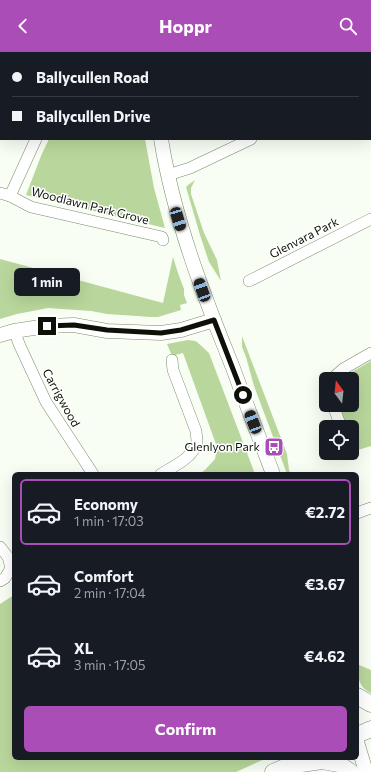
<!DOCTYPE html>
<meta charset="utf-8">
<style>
body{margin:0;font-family:Commissioner,sans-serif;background:#20242c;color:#f1f3f6;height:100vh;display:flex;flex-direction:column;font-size:15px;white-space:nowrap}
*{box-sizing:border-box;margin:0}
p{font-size:13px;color:#9ea1a6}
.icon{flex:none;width:22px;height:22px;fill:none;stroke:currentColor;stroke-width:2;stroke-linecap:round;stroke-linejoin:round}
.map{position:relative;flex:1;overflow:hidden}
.side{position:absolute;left:12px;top:420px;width:347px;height:288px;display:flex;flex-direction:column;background:#171b24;border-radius:6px;box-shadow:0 4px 16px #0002}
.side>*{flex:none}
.guide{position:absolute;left:0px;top:0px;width:371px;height:88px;box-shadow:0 4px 16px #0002;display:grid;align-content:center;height:88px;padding:0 12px;background:#171b24}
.needle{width:26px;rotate:345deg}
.controls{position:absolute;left:319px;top:320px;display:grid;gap:8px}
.controls a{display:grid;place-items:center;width:40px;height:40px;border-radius:6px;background:#171b24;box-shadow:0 4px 16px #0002;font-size:20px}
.end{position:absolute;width:18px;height:18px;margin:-9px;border:5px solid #0d1208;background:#fff;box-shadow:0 0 0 2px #fff}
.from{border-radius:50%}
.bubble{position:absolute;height:28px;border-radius:6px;background:#171b24;box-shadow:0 4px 16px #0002;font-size:13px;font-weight:700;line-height:28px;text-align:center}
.car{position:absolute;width:12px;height:24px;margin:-12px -6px;border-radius:5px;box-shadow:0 0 3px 1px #0007;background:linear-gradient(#222 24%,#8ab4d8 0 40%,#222 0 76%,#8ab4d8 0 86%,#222 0)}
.guide b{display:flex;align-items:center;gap:14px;height:38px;font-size:15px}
.guide b+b{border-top:1px solid #363941}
.guide i{width:10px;height:10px;background:#f1f3f6}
ul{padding:7px 0 0;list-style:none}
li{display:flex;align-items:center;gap:12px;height:66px;margin:0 8px 6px;padding:0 4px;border:2px solid transparent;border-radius:6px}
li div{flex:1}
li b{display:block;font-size:15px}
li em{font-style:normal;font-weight:700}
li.current{border-color:#ab4db6}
li>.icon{width:36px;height:36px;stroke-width:1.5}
.cta{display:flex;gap:8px;margin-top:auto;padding:8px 12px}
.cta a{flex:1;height:46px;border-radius:6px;background:#ab4db6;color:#fff;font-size:16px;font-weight:700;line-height:46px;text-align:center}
header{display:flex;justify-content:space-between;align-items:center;height:52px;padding:0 12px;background:#ab4db6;color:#fff;font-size:18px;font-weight:700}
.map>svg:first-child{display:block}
</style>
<header><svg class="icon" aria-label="back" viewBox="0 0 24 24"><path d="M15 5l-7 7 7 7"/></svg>Hoppr<svg class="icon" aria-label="search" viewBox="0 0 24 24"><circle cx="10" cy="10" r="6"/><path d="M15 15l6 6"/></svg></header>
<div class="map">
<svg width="371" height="720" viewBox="0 0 371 720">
<rect width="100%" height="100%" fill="#f8fef3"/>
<g fill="#b9d79c">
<polygon points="49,87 145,87 154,136 165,176 26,143 41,104"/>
<polygon points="195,128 191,136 191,142 204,181 217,208 221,229 209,210 200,183 186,135 188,133"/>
<polygon points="173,205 178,221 184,237 184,243 187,251 180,253 181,258 158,265 151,265 107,262 91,259 48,256 17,262 0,267 0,207 163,251"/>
<polygon points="242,284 287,402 289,418 291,422 287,422 254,334 246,305 242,295"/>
<polygon points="188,288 195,289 197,290 209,301 255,422 199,422 205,418 215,407 217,395 183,301 172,304 167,292"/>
<path d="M371 309V394L358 398 352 380V375C343 374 341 361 338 353H352V327H342L345 324Z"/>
<polygon points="14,543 14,706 267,706 236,720 0,720 0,552"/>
<path d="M357 612 371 618V641C359 636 357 624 357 612Z"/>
</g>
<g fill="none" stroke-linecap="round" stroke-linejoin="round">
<g stroke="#7c8a70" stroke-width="12">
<g id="minor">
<polyline points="370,30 371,30"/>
<polyline points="168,123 190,116 251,87"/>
<polyline points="0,141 10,144 31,155 162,185 163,188"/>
<polyline points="10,144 36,87"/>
<polyline points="249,229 371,167"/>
<polyline points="14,279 20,294 46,350 93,422"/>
<polyline points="332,327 343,317 371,301"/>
<polyline points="333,353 341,375"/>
<path d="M161 422C174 414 195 405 197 389 197 386 196 382 196 379L173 318 172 308"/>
<polyline points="357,461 371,456"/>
<polyline points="0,495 8,505 11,516 5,526 0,529"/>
</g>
</g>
<g stroke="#7c8a70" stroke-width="15">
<g id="tertiary">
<polyline points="152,0 152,1"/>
<path d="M161 87C174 167 203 242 233 316 246 352 260 387 273 422"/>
<polyline points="0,283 14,279 47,274 74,273 107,279 161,281 181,278 214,268"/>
<polyline points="357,690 366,720"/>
</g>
</g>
<g stroke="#7c8a70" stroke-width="17">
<g id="secondary">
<polyline points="357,644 371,652"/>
<polyline points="357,683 371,677"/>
<polyline points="288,714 322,709 339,712 351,720"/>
<polyline points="273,720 297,710"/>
</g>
</g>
<use href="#minor" stroke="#fff" stroke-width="11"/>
<use href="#tertiary" stroke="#fff" stroke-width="14"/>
<use href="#secondary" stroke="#fff" stroke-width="16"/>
</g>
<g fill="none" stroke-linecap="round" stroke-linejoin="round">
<polyline stroke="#0d1208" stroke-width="5" points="47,274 74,273 107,278 161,281 181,278 214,268 243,343"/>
</g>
<defs>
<g id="bus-square" transform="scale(1)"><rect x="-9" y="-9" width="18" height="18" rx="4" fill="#ab4db6" stroke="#fff"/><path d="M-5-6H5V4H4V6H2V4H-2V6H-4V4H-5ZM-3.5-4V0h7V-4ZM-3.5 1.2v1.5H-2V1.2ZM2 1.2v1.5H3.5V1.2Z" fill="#fff"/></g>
</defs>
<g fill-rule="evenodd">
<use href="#bus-square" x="274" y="395"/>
</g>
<g text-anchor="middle" stroke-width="3" stroke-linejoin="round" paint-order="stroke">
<g font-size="12" fill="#0d1208" stroke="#fff">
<text transform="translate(90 154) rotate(14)" y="4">Woodlawn Park Grove</text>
<text transform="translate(304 186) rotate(-27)" y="4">Glenvara Park</text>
<text transform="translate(61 346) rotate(61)" y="4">Carrigwood</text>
</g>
<g font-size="12" fill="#0d1208" stroke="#fff" text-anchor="end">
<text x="260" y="399">Glenlyon Park</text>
</g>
</g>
</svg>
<div class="controls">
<a><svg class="needle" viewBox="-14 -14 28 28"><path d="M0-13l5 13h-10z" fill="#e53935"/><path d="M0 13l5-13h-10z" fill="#9ea1a6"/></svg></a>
<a><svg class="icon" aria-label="locate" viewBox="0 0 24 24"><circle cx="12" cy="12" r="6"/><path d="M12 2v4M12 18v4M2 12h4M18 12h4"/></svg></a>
</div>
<i class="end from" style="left:243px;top:343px"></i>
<i class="end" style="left:47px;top:274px"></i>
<div class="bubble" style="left:14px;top:216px;width:66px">1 min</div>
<i class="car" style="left:178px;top:167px;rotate:163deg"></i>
<i class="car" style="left:202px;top:238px;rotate:340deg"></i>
<i class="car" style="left:253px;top:370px;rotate:339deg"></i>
<div class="guide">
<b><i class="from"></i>Ballycullen Road</b>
<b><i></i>Ballycullen Drive</b>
</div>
<section class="side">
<ul>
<li class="current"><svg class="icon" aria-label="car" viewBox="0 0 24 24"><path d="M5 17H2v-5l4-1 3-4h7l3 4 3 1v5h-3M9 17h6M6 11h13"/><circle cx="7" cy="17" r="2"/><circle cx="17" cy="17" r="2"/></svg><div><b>Economy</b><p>1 min · 17:03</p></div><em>€2.72</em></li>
<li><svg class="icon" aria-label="car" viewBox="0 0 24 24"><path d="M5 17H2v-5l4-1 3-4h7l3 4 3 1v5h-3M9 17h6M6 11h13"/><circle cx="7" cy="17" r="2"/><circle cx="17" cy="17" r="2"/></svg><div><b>Comfort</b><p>2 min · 17:04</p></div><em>€3.67</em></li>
<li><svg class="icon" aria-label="car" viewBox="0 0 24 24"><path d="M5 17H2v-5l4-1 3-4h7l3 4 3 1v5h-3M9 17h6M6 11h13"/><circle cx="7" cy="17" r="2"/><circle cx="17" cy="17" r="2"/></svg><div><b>XL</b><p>3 min · 17:05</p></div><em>€4.62</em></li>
</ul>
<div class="cta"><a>Confirm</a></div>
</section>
</div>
